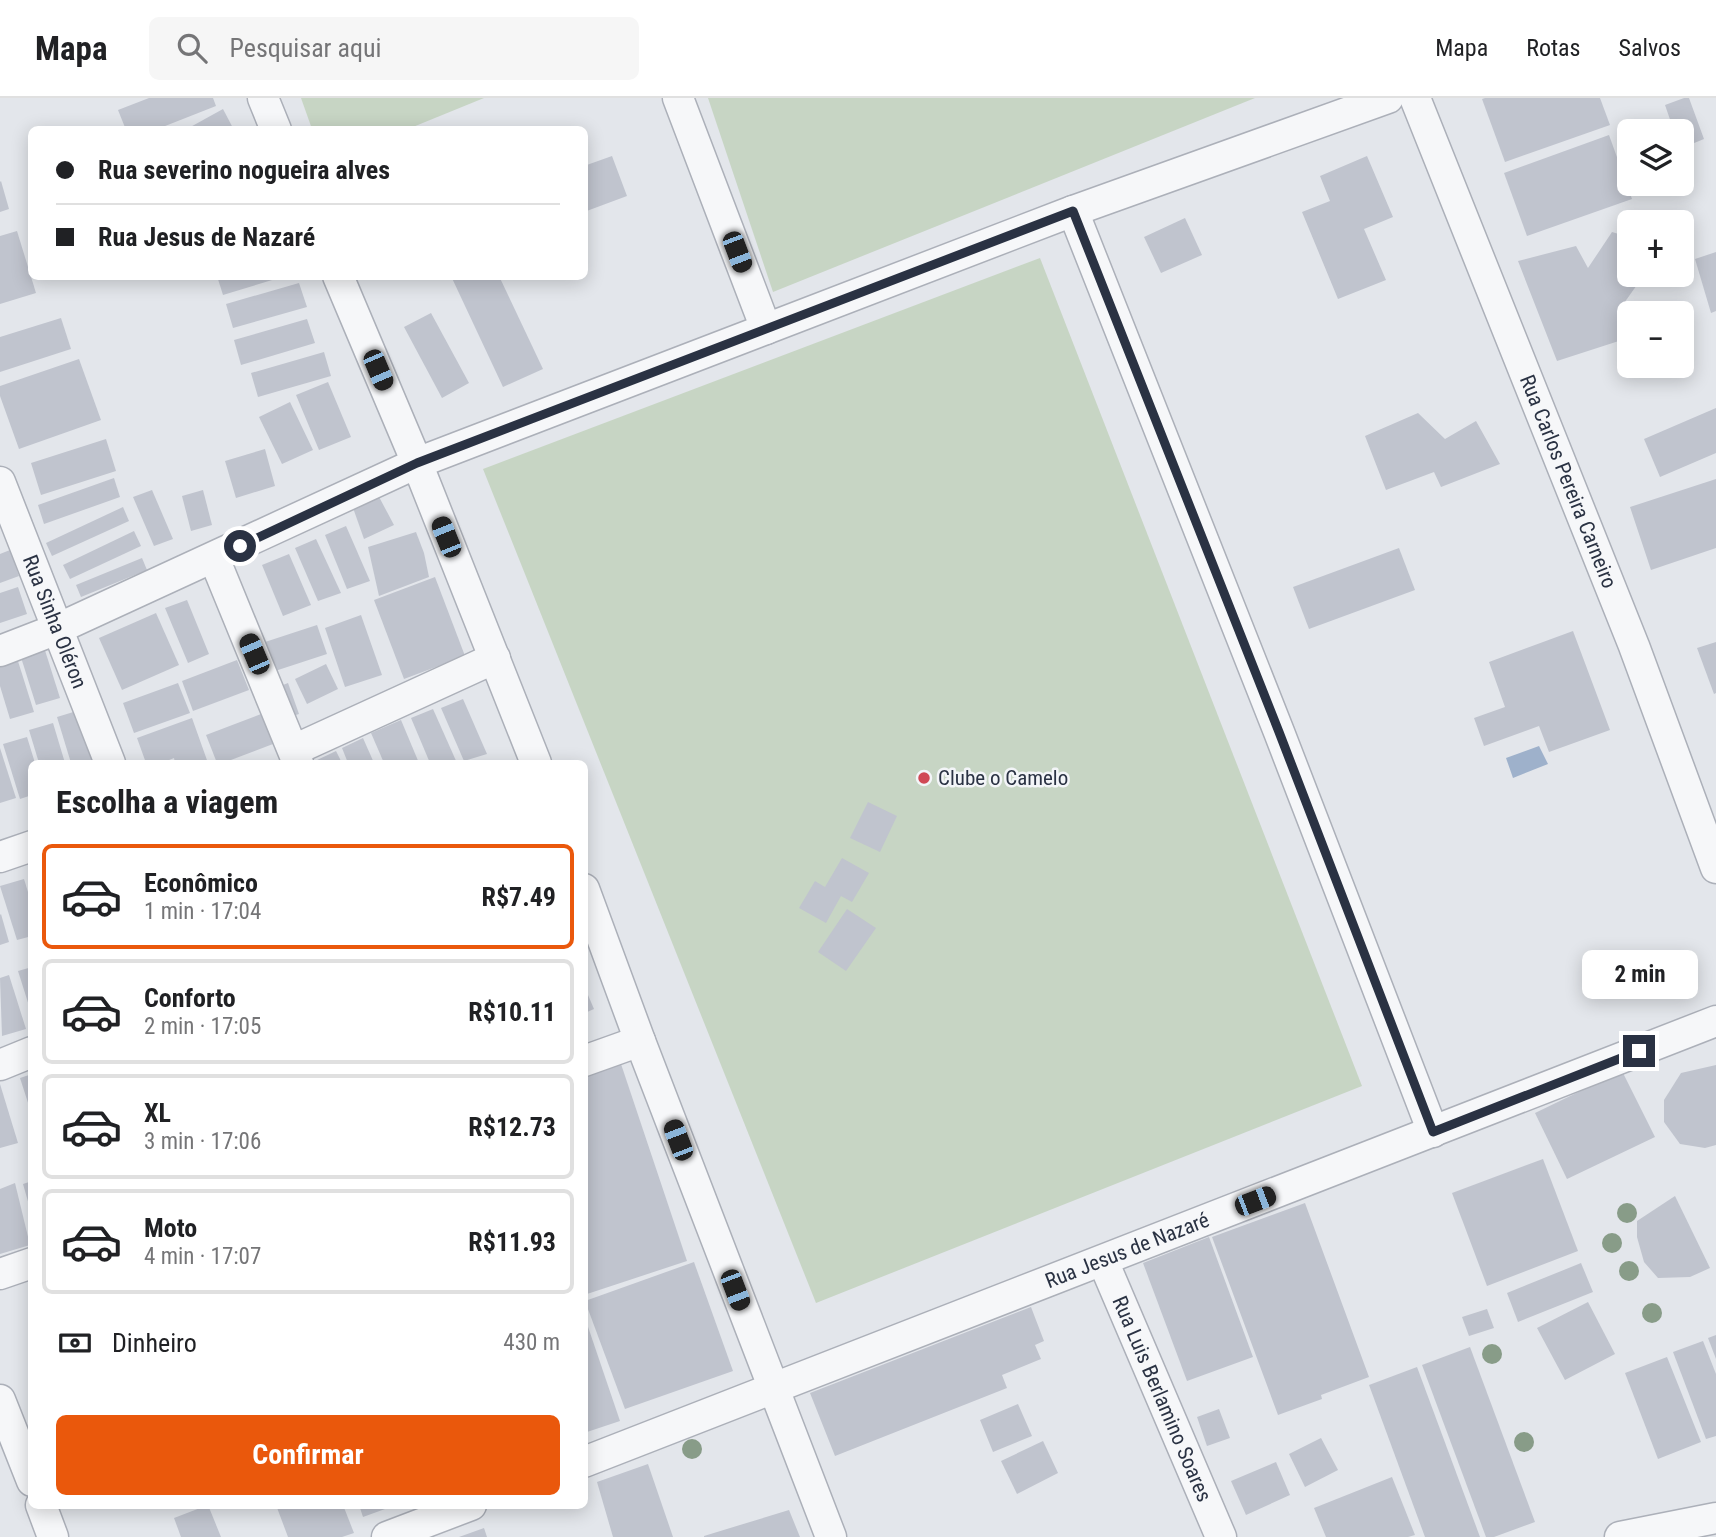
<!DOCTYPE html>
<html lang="pt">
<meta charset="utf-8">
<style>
body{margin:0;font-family:"Roboto Condensed",sans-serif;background:#f6f6f6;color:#202124;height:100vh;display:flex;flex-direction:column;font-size:26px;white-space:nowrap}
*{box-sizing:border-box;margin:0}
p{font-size:23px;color:#757577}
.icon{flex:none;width:38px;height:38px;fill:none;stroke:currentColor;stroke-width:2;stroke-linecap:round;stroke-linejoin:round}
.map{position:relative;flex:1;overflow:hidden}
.panel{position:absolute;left:28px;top:662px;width:560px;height:749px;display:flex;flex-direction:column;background:#fff;border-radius:10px;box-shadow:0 4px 18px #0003}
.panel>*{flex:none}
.banner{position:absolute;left:28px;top:28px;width:560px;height:154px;border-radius:10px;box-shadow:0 4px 18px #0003;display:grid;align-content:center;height:154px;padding:0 28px;background:#fff}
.fabs{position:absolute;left:1617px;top:21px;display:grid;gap:14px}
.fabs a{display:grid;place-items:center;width:77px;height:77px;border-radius:10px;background:#fff;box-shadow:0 4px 18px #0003;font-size:35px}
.end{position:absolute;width:32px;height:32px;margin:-16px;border:9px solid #2a3243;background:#fff;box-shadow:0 0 0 4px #fff}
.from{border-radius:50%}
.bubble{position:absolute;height:49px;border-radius:10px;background:#fff;box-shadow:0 4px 18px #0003;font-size:23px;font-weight:700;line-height:49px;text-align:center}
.car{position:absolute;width:21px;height:42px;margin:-21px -10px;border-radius:9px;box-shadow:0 0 5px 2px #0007;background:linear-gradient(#222 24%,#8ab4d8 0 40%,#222 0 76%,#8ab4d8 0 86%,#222 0)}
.banner b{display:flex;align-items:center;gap:24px;height:66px;font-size:26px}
.banner b+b{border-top:2px solid #e0e0e0}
.banner i{width:18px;height:18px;background:#202124}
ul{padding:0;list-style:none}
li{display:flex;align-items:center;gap:21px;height:105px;margin:0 14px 10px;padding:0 14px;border:4px solid #e0e0e0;border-radius:10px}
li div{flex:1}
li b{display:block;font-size:26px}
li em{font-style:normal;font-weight:700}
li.selected{border-color:#ea580c}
li>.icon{width:63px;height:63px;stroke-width:1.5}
h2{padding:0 28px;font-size:32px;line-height:84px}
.pay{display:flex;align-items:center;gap:18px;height:77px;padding:0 28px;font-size:26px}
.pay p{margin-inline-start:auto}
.button{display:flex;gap:14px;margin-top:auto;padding:14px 28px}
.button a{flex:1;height:80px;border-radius:10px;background:#ea580c;color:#fff;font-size:28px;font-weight:700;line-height:80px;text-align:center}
header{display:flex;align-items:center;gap:42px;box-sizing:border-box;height:98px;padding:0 35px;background:#fff;border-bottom:2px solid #e0e0e0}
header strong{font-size:33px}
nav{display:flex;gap:38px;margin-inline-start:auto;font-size:24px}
.search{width:490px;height:63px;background:#f6f6f6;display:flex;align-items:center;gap:18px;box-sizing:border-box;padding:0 24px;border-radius:10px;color:#757577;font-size:26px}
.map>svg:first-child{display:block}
</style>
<header>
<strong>Mapa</strong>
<div class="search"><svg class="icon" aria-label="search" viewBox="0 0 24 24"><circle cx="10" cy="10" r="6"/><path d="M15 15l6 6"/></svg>Pesquisar aqui</div>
<nav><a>Mapa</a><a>Rotas</a><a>Salvos</a></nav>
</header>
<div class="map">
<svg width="1716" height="1439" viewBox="0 0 1716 1439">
<rect width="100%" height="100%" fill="#e3e6eb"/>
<g fill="#c7d5c4">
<polygon points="301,0 484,0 408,31 312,31"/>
<polygon points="708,0 1255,0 773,194"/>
<polygon points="1040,160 1362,988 816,1205 483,371"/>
</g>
<polygon fill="#9eb1cb" points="1539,648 1548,666 1513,680 1506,660"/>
<g fill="#c0c4ce">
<polygon points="149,0 213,0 216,8 155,32 126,32 118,12"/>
<polygon points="1485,0 1600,0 1610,27 1505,64 1482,1"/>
<polygon points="1684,0 1689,0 1704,41 1682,50 1682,33 1674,33 1665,7"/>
<polygon points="223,11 234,32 185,32"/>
<polygon points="1609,37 1632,101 1527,138 1504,75"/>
<polygon points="612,58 627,98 584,114 584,68"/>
<polygon points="1367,58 1393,119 1364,131 1386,182 1338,201 1302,114 1330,103 1320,78"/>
<polygon points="1,83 9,111 0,114 0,84"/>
<polygon points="1185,120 1202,157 1161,175 1144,139"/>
<polygon points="17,133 36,195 0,206 0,138"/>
<polygon points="1612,134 1629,139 1629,177 1644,177 1617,215 1625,241 1557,263 1518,163 1576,148 1588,170"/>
<polygon points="1716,154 1716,213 1711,215 1695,161"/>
<polygon points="217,178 282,178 282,179 223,197"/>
<polygon points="451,178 499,178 543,271 503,289"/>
<polygon points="299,185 307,209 233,230 226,206"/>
<polygon points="431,215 469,285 442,300 404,229"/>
<polygon points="61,220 71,251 0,274 0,239"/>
<polygon points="307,221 315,245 241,267 234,242"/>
<polygon points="324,254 331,278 258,299 251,275"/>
<polygon points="79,261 101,322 19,351 0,298 0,288"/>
<polygon points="328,284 351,339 319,352 296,297"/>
<polygon points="290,304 313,352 282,366 259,319"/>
<polygon points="1716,310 1716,355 1660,379 1644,341"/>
<polygon points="1418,315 1445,341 1476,323 1500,366 1441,389 1434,374 1386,392 1365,338"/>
<polygon points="106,341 116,373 41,397 31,365"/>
<polygon points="265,351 275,388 236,400 225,363"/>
<polygon points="114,380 120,399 44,426 38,407"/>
<polygon points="1716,381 1716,450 1651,472 1630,409"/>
<polygon points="152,392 173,441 154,448 133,399"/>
<polygon points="203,392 212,427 191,433 182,398"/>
<polygon points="378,397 394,427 364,441 352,407"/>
<polygon points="123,409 129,423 52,458 46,445"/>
<polygon points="346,428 370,483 347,491 325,437"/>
<polygon points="134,433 141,448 70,481 63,467"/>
<polygon points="416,434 424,455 429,479 379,498 368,449"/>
<polygon points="316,441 341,495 318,503 295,450"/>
<polygon points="1399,450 1415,492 1309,531 1293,489"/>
<polygon points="10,452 19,478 0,485 0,456"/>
<polygon points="289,456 311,507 283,518 262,467"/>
<polygon points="142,460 147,472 81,499 76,487"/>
<polygon points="435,479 465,558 404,581 374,502"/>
<polygon points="18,489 27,516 0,525 0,495"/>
<polygon points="187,502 209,556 188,565 165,510"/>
<polygon points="156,515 179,567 122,592 99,540"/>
<polygon points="361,517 382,577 345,589 325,530"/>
<polygon points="317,527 327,556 275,573 265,544"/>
<polygon points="1573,533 1610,632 1549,654 1539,628 1484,648 1474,620 1505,609 1489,564"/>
<polygon points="1716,544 1716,595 1714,596 1697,550"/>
<polygon points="43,546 60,600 36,607 19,553"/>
<polygon points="17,560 34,614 10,621 0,588 0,565"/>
<polygon points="237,562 249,592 193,613 182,583"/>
<polygon points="326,566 338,591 307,606 295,581"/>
<polygon points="178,585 190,615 134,635 123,605"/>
<polygon points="288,585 299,616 283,621 273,591"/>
<polygon points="463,601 487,656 464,663 441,610"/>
<polygon points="433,611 457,665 430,665 411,620"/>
<polygon points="80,612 97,665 71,665 57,619"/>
<polygon points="261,616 273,646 223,665 217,665 206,637"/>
<polygon points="192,620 208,665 175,665 174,660 162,665 146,665 137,640"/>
<polygon points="401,622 419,665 384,665 371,635"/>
<polygon points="53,625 65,665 39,665 29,632"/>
<polygon points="27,639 35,665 32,665 32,697 20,701 3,646"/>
<polygon points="363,640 374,665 348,665 342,650"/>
<polygon points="0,650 16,700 0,705"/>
<polygon points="336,653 342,665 316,665 315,663"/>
<polygon points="868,704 897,718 880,754 850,740"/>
<polygon points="842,760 869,775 852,804 841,798 826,825 799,810 815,783 825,789"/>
<polygon points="24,781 32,807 32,838 17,842 0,788"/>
<polygon points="847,811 876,830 846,873 818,854"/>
<polygon points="1,816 9,844 0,847 0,817"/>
<polygon points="32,869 32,914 31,914 18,873"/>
<polygon points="9,877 26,931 2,938 0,880"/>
<polygon points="585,890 594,911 585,915"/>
<polygon points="621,966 687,1163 584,1197 584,978"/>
<polygon points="1716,967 1716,1047 1705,1050 1680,1046 1664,1024 1664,1002 1681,975"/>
<polygon points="1622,973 1655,1039 1567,1081 1535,1015"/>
<polygon points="32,976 32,1014 31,1014 20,980"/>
<polygon points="0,986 18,1045 0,1050"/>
<polygon points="1543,1061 1578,1153 1487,1188 1452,1095"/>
<polygon points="32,1083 32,1114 31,1114 23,1086"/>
<polygon points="15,1085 30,1147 0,1156 0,1091"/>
<polygon points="1675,1098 1710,1170 1690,1179 1658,1180 1644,1164 1637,1139 1637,1123"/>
<polygon points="1305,1105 1369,1279 1321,1297 1322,1301 1278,1317 1212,1139"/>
<polygon points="1209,1139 1253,1259 1187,1283 1143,1165"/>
<polygon points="694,1164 733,1273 625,1311 585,1203"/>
<polygon points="1581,1165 1593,1194 1518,1224 1507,1195"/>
<polygon points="1588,1204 1615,1256 1565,1282 1537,1230"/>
<polygon points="1031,1209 1044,1243 1035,1247 1041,1261 1002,1277 1007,1290 835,1358 810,1295"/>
<polygon points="1487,1211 1494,1230 1469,1238 1462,1219"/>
<polygon points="584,1217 620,1323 584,1335"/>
<polygon points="1716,1237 1716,1261 1708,1240"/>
<polygon points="1703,1243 1716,1276 1716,1338 1706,1341 1673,1254"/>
<polygon points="1470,1249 1535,1424 1494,1439 1486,1439 1422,1267"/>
<polygon points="1667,1259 1701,1344 1658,1361 1625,1275"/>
<polygon points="1417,1269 1480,1439 1425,1439 1369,1287"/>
<polygon points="1018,1306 1032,1338 993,1354 980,1322"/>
<polygon points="1219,1311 1230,1340 1207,1348 1197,1319"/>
<polygon points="1321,1340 1338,1372 1305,1389 1289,1356"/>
<polygon points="1043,1343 1058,1375 1017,1396 1001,1363"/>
<polygon points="1276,1364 1290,1397 1246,1417 1231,1383"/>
<polygon points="648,1366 673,1439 613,1439 597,1384"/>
<polygon points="1392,1379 1415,1437 1408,1439 1326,1439 1314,1410"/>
<polygon points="208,1407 221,1439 181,1439 174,1420"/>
<polygon points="276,1407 343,1407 354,1435 342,1439 288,1439"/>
<polygon points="359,1407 396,1407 363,1419"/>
<polygon points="789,1412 800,1439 704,1439 704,1438"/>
<polygon points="484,1430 487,1439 459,1439"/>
</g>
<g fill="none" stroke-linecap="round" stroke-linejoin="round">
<g stroke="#acb0b9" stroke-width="33">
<g id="minor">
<polyline points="263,0 276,32"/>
<polyline points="678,0 766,231"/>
<path id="s1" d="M1415 0 1634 548 1716 770"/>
<polyline points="1073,113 1279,634 1433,1034"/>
<polyline points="338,178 417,365 536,665"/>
<path id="s2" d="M0 384 110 665"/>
<polyline points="214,460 298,665"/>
<polyline points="0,553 57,531 417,365 1073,113 1388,0"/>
<polyline points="294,652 495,560"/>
<polyline points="0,759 32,748"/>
<polyline points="584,791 640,943 831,1439"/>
<polyline points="584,963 640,943"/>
<polyline points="0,967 32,954"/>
<path id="s3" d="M1103 1163 1221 1439"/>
<polyline points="0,1176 32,1165"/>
<polyline points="0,1302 32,1383"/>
<path id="s4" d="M584 1364 1716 923"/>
<polyline points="41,1407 53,1439"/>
<polyline points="387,1439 471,1407"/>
<polyline points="1620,1439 1716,1420"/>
</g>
</g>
<use href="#minor" stroke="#f6f7f9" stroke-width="30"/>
</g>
<g fill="#889c88">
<circle cx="1627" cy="1115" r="10"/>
<circle cx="1612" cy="1145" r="10"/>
<circle cx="1629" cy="1173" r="10"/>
<circle cx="1652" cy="1215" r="10"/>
<circle cx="1492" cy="1256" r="10"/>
<circle cx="1524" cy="1344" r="10"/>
<circle cx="692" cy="1351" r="10"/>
</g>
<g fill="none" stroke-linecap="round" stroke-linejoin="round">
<polyline stroke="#2a3243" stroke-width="9" points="240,448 417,365 1073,113 1279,634 1433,1034 1639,953"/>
</g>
<circle fill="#d04855" stroke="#f3f5f8" stroke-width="2.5" cx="924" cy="680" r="7"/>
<g text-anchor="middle" stroke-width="5" stroke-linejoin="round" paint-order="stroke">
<g font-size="21" fill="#2a3243" stroke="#f3f5f8">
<text dy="7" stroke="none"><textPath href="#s1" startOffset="413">Rua Carlos Pereira Carneiro</textPath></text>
<text dy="7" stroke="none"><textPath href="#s2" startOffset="150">Rua Sinha Oléron</textPath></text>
<text dy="7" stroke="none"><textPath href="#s4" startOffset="583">Rua Jesus de Nazaré</textPath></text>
<text dy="7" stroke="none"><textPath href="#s3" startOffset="150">Rua Luis Berlamino Soares</textPath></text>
</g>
<g font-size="21" fill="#2a3243" stroke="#f3f5f8" text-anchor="start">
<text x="938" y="687">Clube o Camelo</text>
</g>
</g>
</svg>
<div class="fabs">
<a><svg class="icon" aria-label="layers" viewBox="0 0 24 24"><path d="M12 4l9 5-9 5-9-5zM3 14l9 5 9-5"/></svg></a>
<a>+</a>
<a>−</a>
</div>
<i class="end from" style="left:240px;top:448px"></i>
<i class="end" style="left:1639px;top:953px"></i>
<div class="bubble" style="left:1582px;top:852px;width:116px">2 min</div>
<i class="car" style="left:737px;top:154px;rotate:159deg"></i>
<i class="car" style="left:378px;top:272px;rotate:157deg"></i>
<i class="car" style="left:446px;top:439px;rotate:338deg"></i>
<i class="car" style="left:254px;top:556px;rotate:337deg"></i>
<i class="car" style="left:678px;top:1042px;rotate:339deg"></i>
<i class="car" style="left:1255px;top:1103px;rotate:69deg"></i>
<i class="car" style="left:735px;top:1192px;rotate:159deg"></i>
<div class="banner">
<b><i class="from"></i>Rua severino nogueira alves</b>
<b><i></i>Rua Jesus de Nazaré</b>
</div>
<section class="panel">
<h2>Escolha a viagem</h2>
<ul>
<li class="selected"><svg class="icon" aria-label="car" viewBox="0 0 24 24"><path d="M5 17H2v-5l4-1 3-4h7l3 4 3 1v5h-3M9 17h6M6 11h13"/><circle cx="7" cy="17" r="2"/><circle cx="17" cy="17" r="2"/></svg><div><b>Econômico</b><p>1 min · 17:04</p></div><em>R$7.49</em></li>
<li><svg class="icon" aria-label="car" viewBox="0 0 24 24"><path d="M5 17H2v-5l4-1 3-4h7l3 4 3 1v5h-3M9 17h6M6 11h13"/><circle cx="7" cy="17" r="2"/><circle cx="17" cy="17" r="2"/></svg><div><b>Conforto</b><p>2 min · 17:05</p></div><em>R$10.11</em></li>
<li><svg class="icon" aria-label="car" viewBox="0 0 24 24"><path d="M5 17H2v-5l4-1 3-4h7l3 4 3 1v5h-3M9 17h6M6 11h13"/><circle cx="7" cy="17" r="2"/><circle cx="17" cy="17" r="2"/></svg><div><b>XL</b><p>3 min · 17:06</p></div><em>R$12.73</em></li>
<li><svg class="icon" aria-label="car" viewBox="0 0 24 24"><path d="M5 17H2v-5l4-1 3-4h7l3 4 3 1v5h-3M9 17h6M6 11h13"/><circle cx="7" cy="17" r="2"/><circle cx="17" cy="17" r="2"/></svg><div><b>Moto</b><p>4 min · 17:07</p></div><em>R$11.93</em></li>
</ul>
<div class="pay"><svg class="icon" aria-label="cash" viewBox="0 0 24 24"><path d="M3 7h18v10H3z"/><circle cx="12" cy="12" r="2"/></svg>Dinheiro<p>430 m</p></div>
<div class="button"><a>Confirmar</a></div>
</section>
</div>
